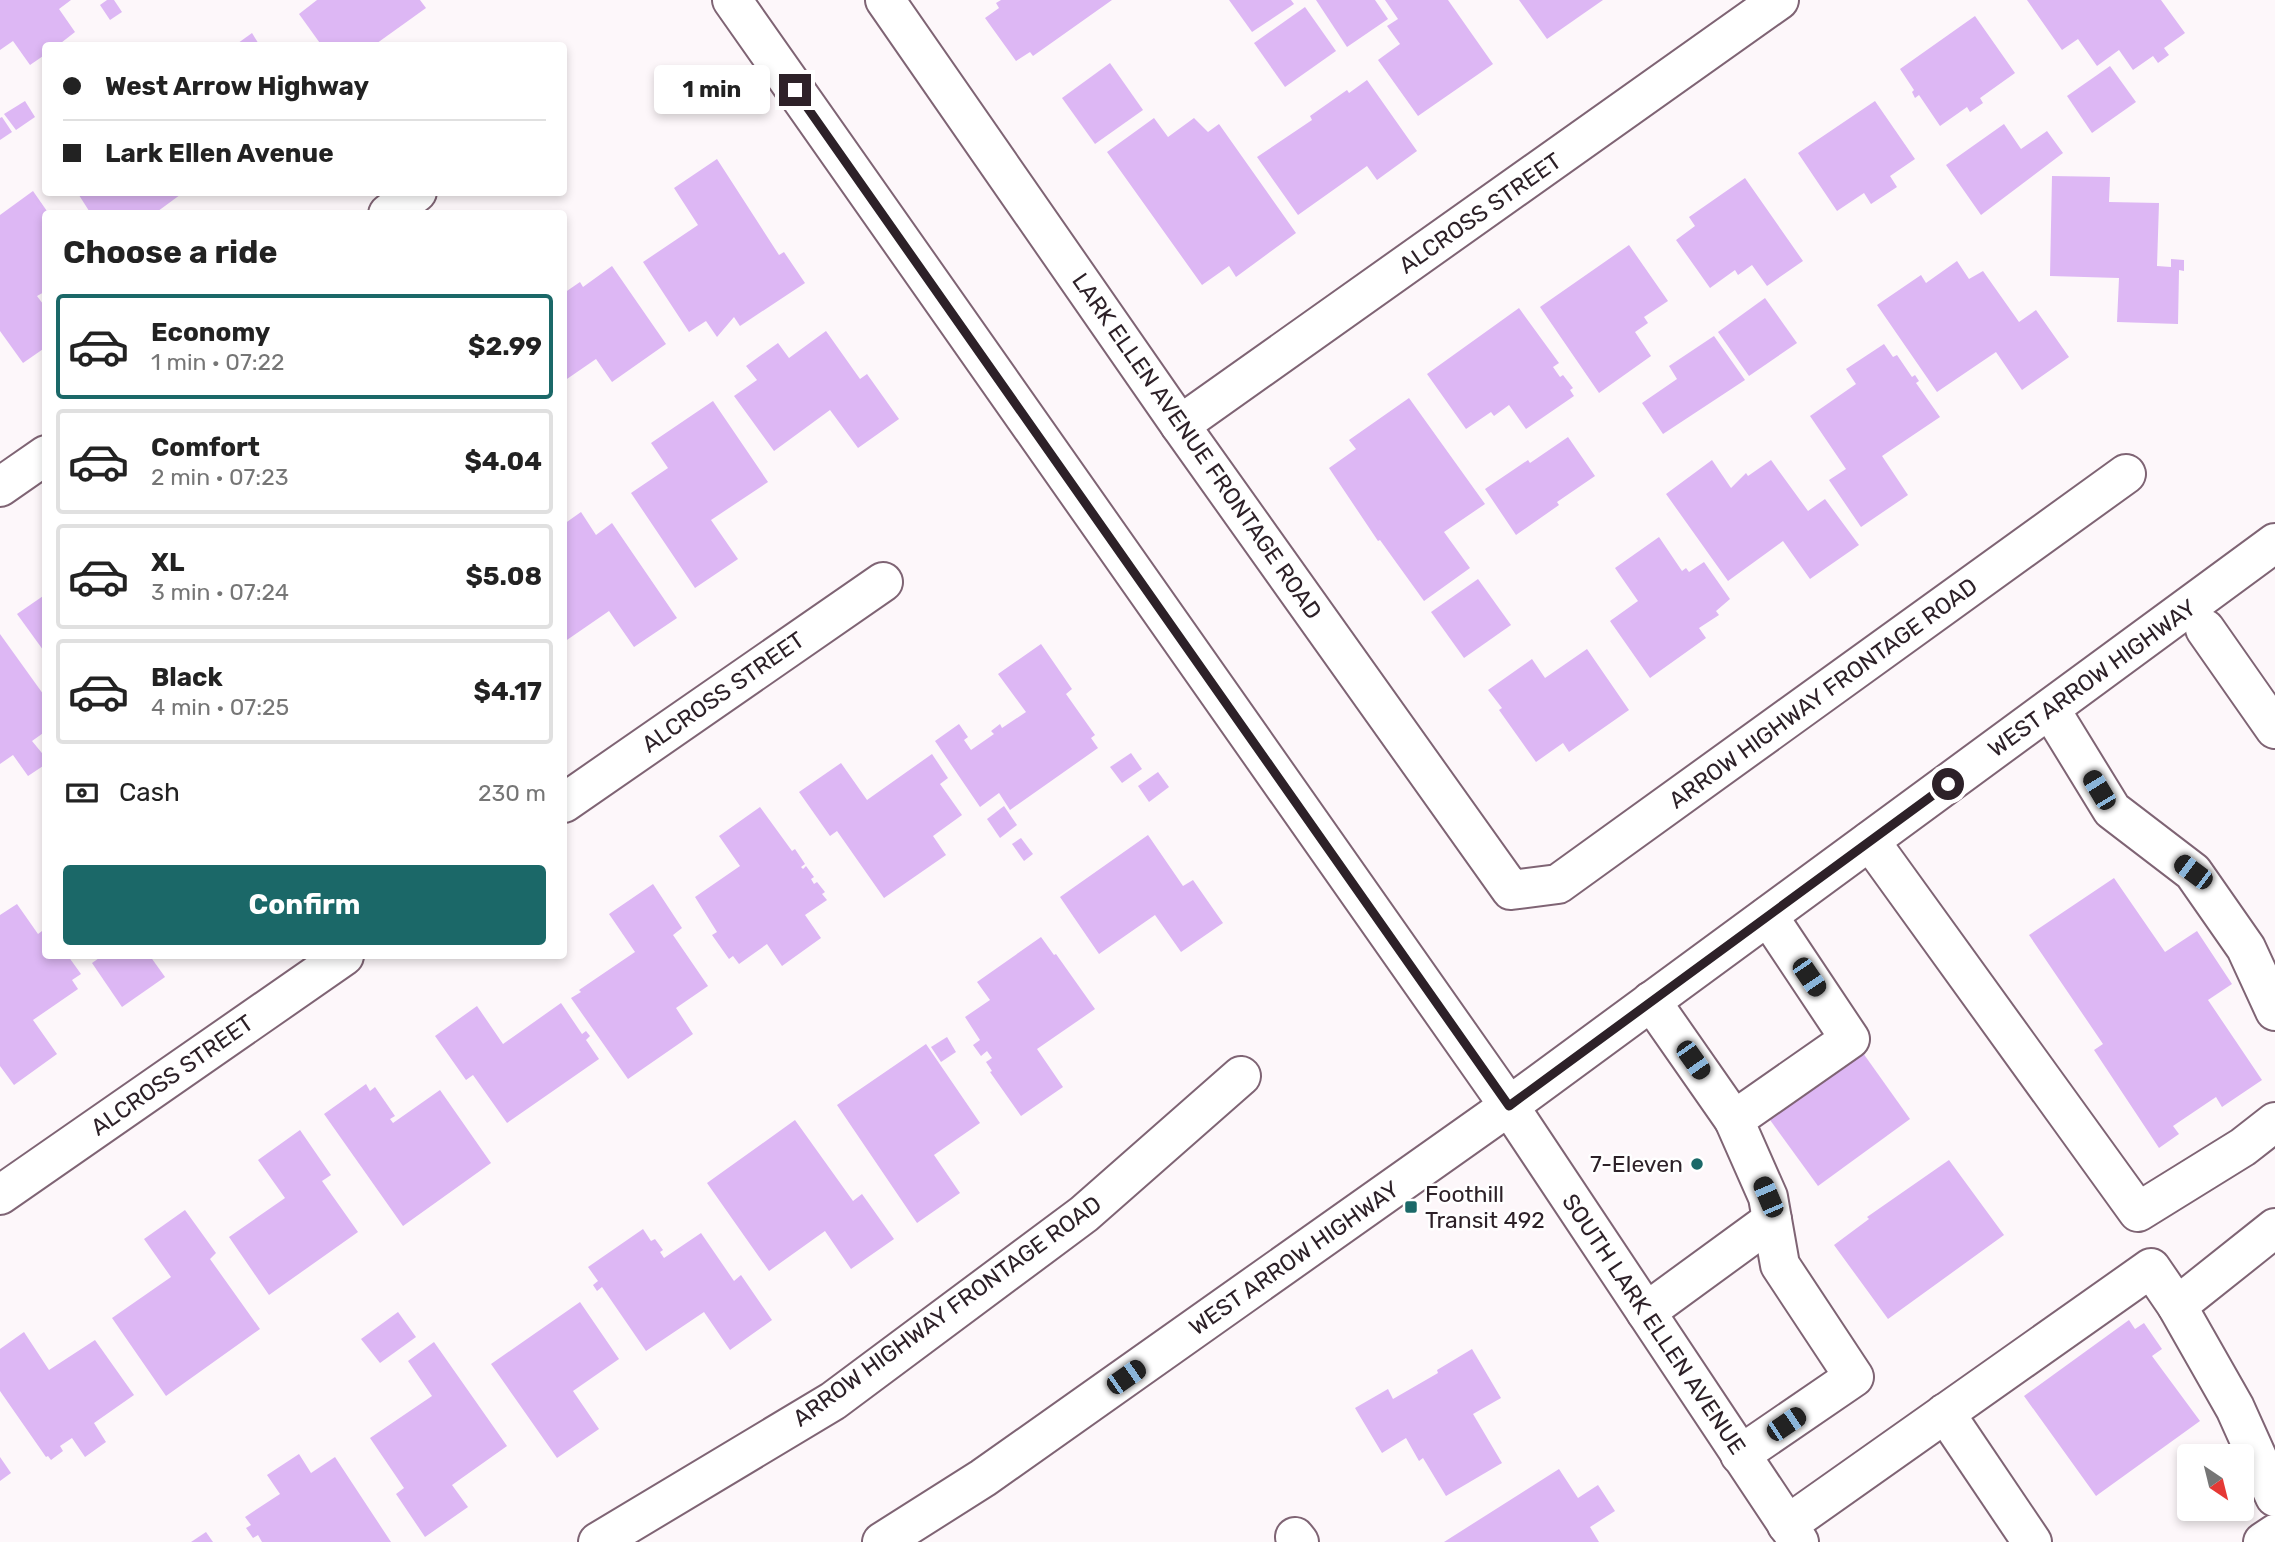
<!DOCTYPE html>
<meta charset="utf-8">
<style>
body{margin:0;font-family:Rubik,sans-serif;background:#f2f2f2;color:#222;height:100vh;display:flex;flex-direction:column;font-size:26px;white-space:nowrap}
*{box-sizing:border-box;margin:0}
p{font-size:23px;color:#767676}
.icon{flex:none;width:38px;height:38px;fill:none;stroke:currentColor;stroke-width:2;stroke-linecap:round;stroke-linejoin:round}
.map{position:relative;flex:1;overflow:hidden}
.drawer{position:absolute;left:42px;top:210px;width:525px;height:749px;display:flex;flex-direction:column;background:#fff;border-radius:7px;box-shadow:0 4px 10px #0003}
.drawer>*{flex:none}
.top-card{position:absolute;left:42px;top:42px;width:525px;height:154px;border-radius:7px;box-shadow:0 4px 10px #0003;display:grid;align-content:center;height:154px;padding:0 21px;background:#fff}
.needle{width:46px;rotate:145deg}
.controls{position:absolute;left:2177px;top:1444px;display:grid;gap:14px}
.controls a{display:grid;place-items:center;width:77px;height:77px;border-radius:7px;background:#fff;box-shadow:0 4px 10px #0003;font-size:35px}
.end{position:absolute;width:32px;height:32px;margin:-16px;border:9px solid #2d2128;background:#fff;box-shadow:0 0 0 4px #fff}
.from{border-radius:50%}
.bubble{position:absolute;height:49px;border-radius:7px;background:#fff;box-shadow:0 4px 10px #0003;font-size:23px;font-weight:700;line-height:49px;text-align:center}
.car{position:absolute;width:21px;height:42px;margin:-21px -10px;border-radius:9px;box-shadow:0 0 5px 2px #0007;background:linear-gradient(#222 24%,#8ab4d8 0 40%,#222 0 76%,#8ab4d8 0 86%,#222 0)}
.top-card b{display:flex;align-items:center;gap:24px;height:66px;font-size:26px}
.top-card b+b{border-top:2px solid #e0e0e0}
.top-card i{width:18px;height:18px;background:#222}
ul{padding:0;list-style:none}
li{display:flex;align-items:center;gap:21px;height:105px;margin:0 14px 10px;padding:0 7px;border:4px solid #e0e0e0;border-radius:7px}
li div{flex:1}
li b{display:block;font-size:26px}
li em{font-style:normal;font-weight:700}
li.active{border-color:#1b6868}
li>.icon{width:63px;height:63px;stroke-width:1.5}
h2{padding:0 21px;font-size:32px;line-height:84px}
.pay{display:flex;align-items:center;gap:18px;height:77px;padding:0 21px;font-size:26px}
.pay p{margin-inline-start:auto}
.cta{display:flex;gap:14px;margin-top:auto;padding:14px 21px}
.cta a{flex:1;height:80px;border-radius:7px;background:#1b6868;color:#fff;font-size:28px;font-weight:700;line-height:80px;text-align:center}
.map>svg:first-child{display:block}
</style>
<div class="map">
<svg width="2275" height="1542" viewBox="0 0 2275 1542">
<rect width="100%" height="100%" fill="#fdf7fa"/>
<g fill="#ddb7f4">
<polygon points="0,0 71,0 59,9 75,32 57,46 46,46 46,54 30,65 13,41 0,50"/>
<polygon points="107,0 114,0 122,12 110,20 100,5"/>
<polygon points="317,0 420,0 426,8 373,46 322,46 299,14"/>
<polygon points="1001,0 1112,0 1033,56 1030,52 1016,61 985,18 999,8 996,3"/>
<polygon points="1229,0 1291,0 1294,4 1252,32"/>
<polygon points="1316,0 1375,0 1388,19 1347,47"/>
<polygon points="1385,0 1448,0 1493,64 1418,116 1378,60 1400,44 1387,26 1398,19"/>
<polygon points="1519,0 1603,0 1547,39"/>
<polygon points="2027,0 2161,0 2185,33 2164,48 2169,55 2158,63 2153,56 2133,70 2119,50 2097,66 2078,39 2062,50"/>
<polygon points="1305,7 1336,51 1285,87 1254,43"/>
<polygon points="1975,16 2015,73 1980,98 1983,103 1970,112 1967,107 1940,126 1919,95 1915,98 1912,92 1914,90 1900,69"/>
<polygon points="252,33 260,46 234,46"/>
<polygon points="1110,63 1143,110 1095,144 1062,98"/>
<polygon points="2110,66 2136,102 2092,133 2067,96"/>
<polygon points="1367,80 1417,151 1377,180 1367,166 1298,215 1257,157 1312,120 1310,116 1347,90 1349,93"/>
<polygon points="25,101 35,117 16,130 4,114"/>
<polygon points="1875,101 1915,159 1890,176 1897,187 1871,204 1864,193 1837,211 1798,153"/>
<polygon points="2,117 12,132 0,140 0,118"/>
<polygon points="1154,118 1168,137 1194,118 1208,132 1219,124 1296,233 1236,277 1229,266 1202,285 1107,152"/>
<polygon points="2004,124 2021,149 2047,131 2063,153 1981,215 1946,165"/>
<polygon points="717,159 779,255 784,252 805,283 740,326 734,317 717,337 706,321 689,332 643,262 698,225 674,188"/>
<polygon points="2052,176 2110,177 2109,202 2159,203 2157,266 2171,267 2171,259 2184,260 2184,271 2179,270 2178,324 2117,322 2119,278 2050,276"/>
<polygon points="1745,178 1803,261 1767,286 1752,265 1738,275 1735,270 1710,288 1676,240 1695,226 1689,217"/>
<polygon points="33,191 49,214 46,214 46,291 37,296 46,308 46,347 23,363 0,331 0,215"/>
<polygon points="77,192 184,192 154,214 91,214"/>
<polygon points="1629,245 1668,301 1644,317 1648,323 1635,332 1651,356 1599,393 1540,307"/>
<polygon points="1957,261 1969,279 1983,271 2019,322 2036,310 2069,357 2022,390 1996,352 1937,392 1877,305 1921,275 1926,283"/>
<polygon points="612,266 666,344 612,382 596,359 564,381 564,300 567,297 564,293 580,282 583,287"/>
<polygon points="1765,298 1797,343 1749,376 1718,332"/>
<polygon points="1519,308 1559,363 1553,367 1560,377 1563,375 1573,388 1570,390 1574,396 1526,429 1509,405 1494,416 1491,412 1466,429 1427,374"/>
<polygon points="826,331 860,379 867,374 899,419 858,448 830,410 774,451 734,396 757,380 746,366 778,343 789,358"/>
<polygon points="1714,336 1745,380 1663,434 1642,403 1677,379 1669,366"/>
<polygon points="1884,344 1893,357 1897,355 1912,377 1915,375 1919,381 1916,383 1940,417 1882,456 1908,495 1861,527 1829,480 1846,469 1810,416 1856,384 1846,369"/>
<polygon points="1409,398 1485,504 1444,532 1470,568 1424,601 1380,540 1378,541 1329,468 1356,449 1349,440"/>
<polygon points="713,401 768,482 711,520 738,559 695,588 631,493 668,468 651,443"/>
<polygon points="1568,437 1595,476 1557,502 1559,505 1516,535 1485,489 1528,460 1530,463"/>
<polygon points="1712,460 1731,488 1746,473 1748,476 1771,460 1808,511 1825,499 1859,545 1810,579 1783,541 1728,581 1666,494"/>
<polygon points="581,512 596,535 612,523 677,618 634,647 609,611 564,642 564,524"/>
<polygon points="1659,537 1682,571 1686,568 1689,572 1704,562 1730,599 1716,611 1719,615 1699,628 1706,638 1650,678 1610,621 1638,601 1615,568"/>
<polygon points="1478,579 1511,625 1464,658 1431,612"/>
<polygon points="46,594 46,654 17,614"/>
<polygon points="0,634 46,698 46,731 32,741 46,758 46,764 28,776 13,755 0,764"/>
<polygon points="1041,644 1072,689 1066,694 1095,735 1091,738 1098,748 1010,810 999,793 980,807 935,741 959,724 968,737 964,740 971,750 994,734 991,731 1000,724 1002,728 1026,712 998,674"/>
<polygon points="1587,649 1629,710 1569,752 1563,743 1536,762 1499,710 1502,708 1488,690 1532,659 1545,678"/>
<polygon points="1131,753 1142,769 1122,783 1110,767"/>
<polygon points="932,754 948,778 940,784 962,815 933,836 946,855 884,898 837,831 830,836 799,792 841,763 867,800"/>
<polygon points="1158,772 1169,787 1149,802 1138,786"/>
<polygon points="1004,806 1017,825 1000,838 987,819"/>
<polygon points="760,807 792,851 795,849 805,864 801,867 803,869 806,866 814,877 811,879 814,884 817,882 825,892 822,894 827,900 805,915 821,938 782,966 767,944 739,964 733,956 729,959 712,935 717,932 695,897 740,866 719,836"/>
<polygon points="1148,835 1183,886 1193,880 1223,923 1181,952 1155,915 1099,954 1060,897"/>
<polygon points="1021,838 1033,854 1024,861 1012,844"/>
<polygon points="2114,878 2165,952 2197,931 2232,984 2208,1000 2262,1080 2222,1107 2216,1097 2173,1126 2179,1134 2159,1148 2094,1050 2103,1044 2029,935"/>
<polygon points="653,884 682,928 673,935 708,986 676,1008 693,1034 628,1079 571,998 581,992 579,990 635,952 609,914"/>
<polygon points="17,904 38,934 46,928 46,956 68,956 81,974 72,980 78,989 33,1020 57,1054 14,1085 0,1066 0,915"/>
<polygon points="1041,937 1054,955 1056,954 1095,1009 1037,1049 1063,1087 1021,1116 990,1072 992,1071 986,1062 992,1058 987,1051 981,1056 973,1045 980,1040 965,1017 990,1000 977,982"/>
<polygon points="102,956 150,956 165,977 122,1007 92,963"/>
<polygon points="561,1003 582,1034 586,1031 590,1036 586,1040 599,1059 507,1123 473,1075 466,1080 435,1036 477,1006 503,1044"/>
<polygon points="947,1037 956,1052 941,1062 931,1047"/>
<polygon points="926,1044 980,1123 934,1155 960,1193 917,1223 837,1105"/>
<polygon points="1858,1046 1910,1119 1818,1186 1765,1113"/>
<polygon points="366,1084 370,1091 375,1087 395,1116 390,1119 393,1123 440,1090 491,1163 403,1226 324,1114"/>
<polygon points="795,1120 853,1201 862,1194 894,1239 851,1269 825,1231 769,1271 707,1183"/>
<polygon points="300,1130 331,1175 322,1181 358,1232 269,1295 229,1237 285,1198 258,1160"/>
<polygon points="1949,1160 2004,1235 1888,1319 1834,1245 1869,1219 1867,1217"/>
<polygon points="185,1210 216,1253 210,1259 260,1329 166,1396 112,1318 171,1277 144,1239"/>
<polygon points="643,1229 651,1241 655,1239 663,1250 660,1252 664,1258 701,1233 734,1281 741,1275 772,1320 730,1350 704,1312 646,1351 602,1287 597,1291 593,1285 598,1281 588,1267"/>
<polygon points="580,1302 619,1359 573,1391 599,1429 557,1458 491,1364"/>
<polygon points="398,1312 416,1337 380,1363 361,1339"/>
<polygon points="2129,1320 2135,1329 2144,1323 2162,1349 2152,1356 2200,1421 2096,1496 2024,1396"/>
<polygon points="24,1332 49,1370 95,1340 134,1395 94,1423 106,1442 85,1457 72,1438 60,1446 63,1451 51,1460 48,1456 46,1457 0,1391 0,1349"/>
<polygon points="434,1342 507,1446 452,1485 468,1507 425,1537 396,1494 404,1488 370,1438 432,1396 408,1361"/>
<polygon points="1472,1349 1501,1398 1473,1414 1502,1463 1446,1496 1423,1458 1419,1461 1406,1438 1382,1453 1355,1408 1388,1389 1393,1399 1438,1373 1437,1370"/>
<polygon points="299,1454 311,1473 335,1457 391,1542 262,1542 258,1535 253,1538 246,1528 251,1525 245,1517 280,1494 267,1475"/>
<polygon points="0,1457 11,1473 0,1481"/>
<polygon points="1559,1469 1578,1498 1598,1485 1615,1511 1590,1527 1599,1542 1444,1542"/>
<polygon points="206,1532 213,1542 191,1542"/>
</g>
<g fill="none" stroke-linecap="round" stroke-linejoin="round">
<g stroke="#7f6474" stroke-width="42">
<g id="minor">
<polyline points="732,0 1509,1106 1799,1542"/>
<polyline points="885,0 1180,425 1511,890 1558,884 2126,474"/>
<polyline points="388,214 417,192"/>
<polyline points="1180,425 1779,0"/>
<polyline points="0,487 46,455"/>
<polyline points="2205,629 2275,729"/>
<polyline points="2050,709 2112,810 2193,872 2246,948 2275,1011"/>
<polyline points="564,803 883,582"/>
<polyline points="1870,841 2138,1212 2243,1147 2275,1122"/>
<polyline points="1651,1001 1734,1120"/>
<polyline points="0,1195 344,956"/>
<polyline points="2177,1306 2275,1228"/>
<polyline points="1646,1312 1772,1220"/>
<polyline points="1945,1413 2032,1542"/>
<polyline points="1740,1455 1854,1377 1780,1265 1768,1197 1734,1120 1850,1039 1768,916"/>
<polyline points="1787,1525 2151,1268 2177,1306 2235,1408 2275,1497"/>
<polyline points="1295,1537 1299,1542"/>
<polyline points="598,1542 833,1401 1084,1214 1241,1076"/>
<polyline points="2263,1542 2275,1534"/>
</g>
</g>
<g stroke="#7f6474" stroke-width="42">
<polyline id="major" points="882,1542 983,1478 1509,1106 2275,543"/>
</g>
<use href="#minor" stroke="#fff" stroke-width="38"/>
<use href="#major" stroke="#fff" stroke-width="38"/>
</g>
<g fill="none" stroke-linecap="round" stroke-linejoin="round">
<polyline stroke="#2d2128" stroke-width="9" points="795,90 1509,1106 1948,784"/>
</g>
<g fill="#1b6868" stroke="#fff" stroke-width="2.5">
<circle cx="1697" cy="1164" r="7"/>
<rect x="1404" y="1200" width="14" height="14" rx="3.5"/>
</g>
<g text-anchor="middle" stroke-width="5" stroke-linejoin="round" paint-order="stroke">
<g font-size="23" fill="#2d2128" stroke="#fff">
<text transform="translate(1480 213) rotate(-35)" y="8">ALCROSS STREET</text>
<text transform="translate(1197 446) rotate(55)" y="8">LARK ELLEN AVENUE FRONTAGE ROAD</text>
<text transform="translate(2092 678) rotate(-36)" y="8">WEST ARROW HIGHWAY</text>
<text transform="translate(723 692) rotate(-35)" y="8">ALCROSS STREET</text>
<text transform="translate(1823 693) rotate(-36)" y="8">ARROW HIGHWAY FRONTAGE ROAD</text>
<text transform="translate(172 1075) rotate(-35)" y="8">ALCROSS STREET</text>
<text transform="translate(1294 1258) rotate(-35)" y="8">WEST ARROW HIGHWAY</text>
<text transform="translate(947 1311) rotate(-36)" y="8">ARROW HIGHWAY FRONTAGE ROAD</text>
<text transform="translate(1654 1324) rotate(56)" y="8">SOUTH LARK ELLEN AVENUE</text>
</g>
<g font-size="23" fill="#2d2128" stroke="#fff" text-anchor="end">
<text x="1683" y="1172">7-Eleven</text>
<text x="1425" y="1202" text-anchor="start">Foothill<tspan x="1425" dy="26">Transit 492</tspan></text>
</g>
</g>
</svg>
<div class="controls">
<a><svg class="needle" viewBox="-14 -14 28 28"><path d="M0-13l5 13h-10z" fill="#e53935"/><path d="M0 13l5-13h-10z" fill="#767676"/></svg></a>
</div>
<i class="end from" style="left:1948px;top:784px"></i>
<i class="end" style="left:795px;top:90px"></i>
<div class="bubble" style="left:654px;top:65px;width:116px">1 min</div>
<i class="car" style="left:2099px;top:790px;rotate:329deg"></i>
<i class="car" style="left:2193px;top:872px;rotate:307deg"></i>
<i class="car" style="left:1809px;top:977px;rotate:146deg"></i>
<i class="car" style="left:1693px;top:1060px;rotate:145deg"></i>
<i class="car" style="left:1768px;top:1197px;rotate:337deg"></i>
<i class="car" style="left:1126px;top:1377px;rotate:55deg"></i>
<i class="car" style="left:1786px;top:1424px;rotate:56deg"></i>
<div class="top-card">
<b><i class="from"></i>West Arrow Highway</b>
<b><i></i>Lark Ellen Avenue</b>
</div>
<section class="drawer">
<h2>Choose a ride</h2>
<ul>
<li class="active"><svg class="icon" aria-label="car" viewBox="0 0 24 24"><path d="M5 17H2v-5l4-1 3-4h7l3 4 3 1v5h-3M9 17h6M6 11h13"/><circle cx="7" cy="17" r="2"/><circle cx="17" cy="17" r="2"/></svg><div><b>Economy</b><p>1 min · 07:22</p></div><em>$2.99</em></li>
<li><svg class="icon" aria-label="car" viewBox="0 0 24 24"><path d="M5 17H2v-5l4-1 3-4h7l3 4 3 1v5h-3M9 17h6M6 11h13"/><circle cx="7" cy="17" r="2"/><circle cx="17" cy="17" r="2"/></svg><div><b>Comfort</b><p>2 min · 07:23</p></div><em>$4.04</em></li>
<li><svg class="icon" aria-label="car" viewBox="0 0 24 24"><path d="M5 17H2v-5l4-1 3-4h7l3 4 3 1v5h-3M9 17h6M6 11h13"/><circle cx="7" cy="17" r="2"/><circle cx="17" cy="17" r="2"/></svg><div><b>XL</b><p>3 min · 07:24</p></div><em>$5.08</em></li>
<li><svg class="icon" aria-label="car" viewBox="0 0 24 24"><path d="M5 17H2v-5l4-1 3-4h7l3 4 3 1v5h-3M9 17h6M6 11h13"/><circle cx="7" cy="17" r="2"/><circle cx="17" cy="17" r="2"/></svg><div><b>Black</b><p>4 min · 07:25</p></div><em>$4.17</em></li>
</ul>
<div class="pay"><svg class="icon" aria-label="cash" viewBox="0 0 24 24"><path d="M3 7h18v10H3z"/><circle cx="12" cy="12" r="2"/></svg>Cash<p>230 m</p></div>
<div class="cta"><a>Confirm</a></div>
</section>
</div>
